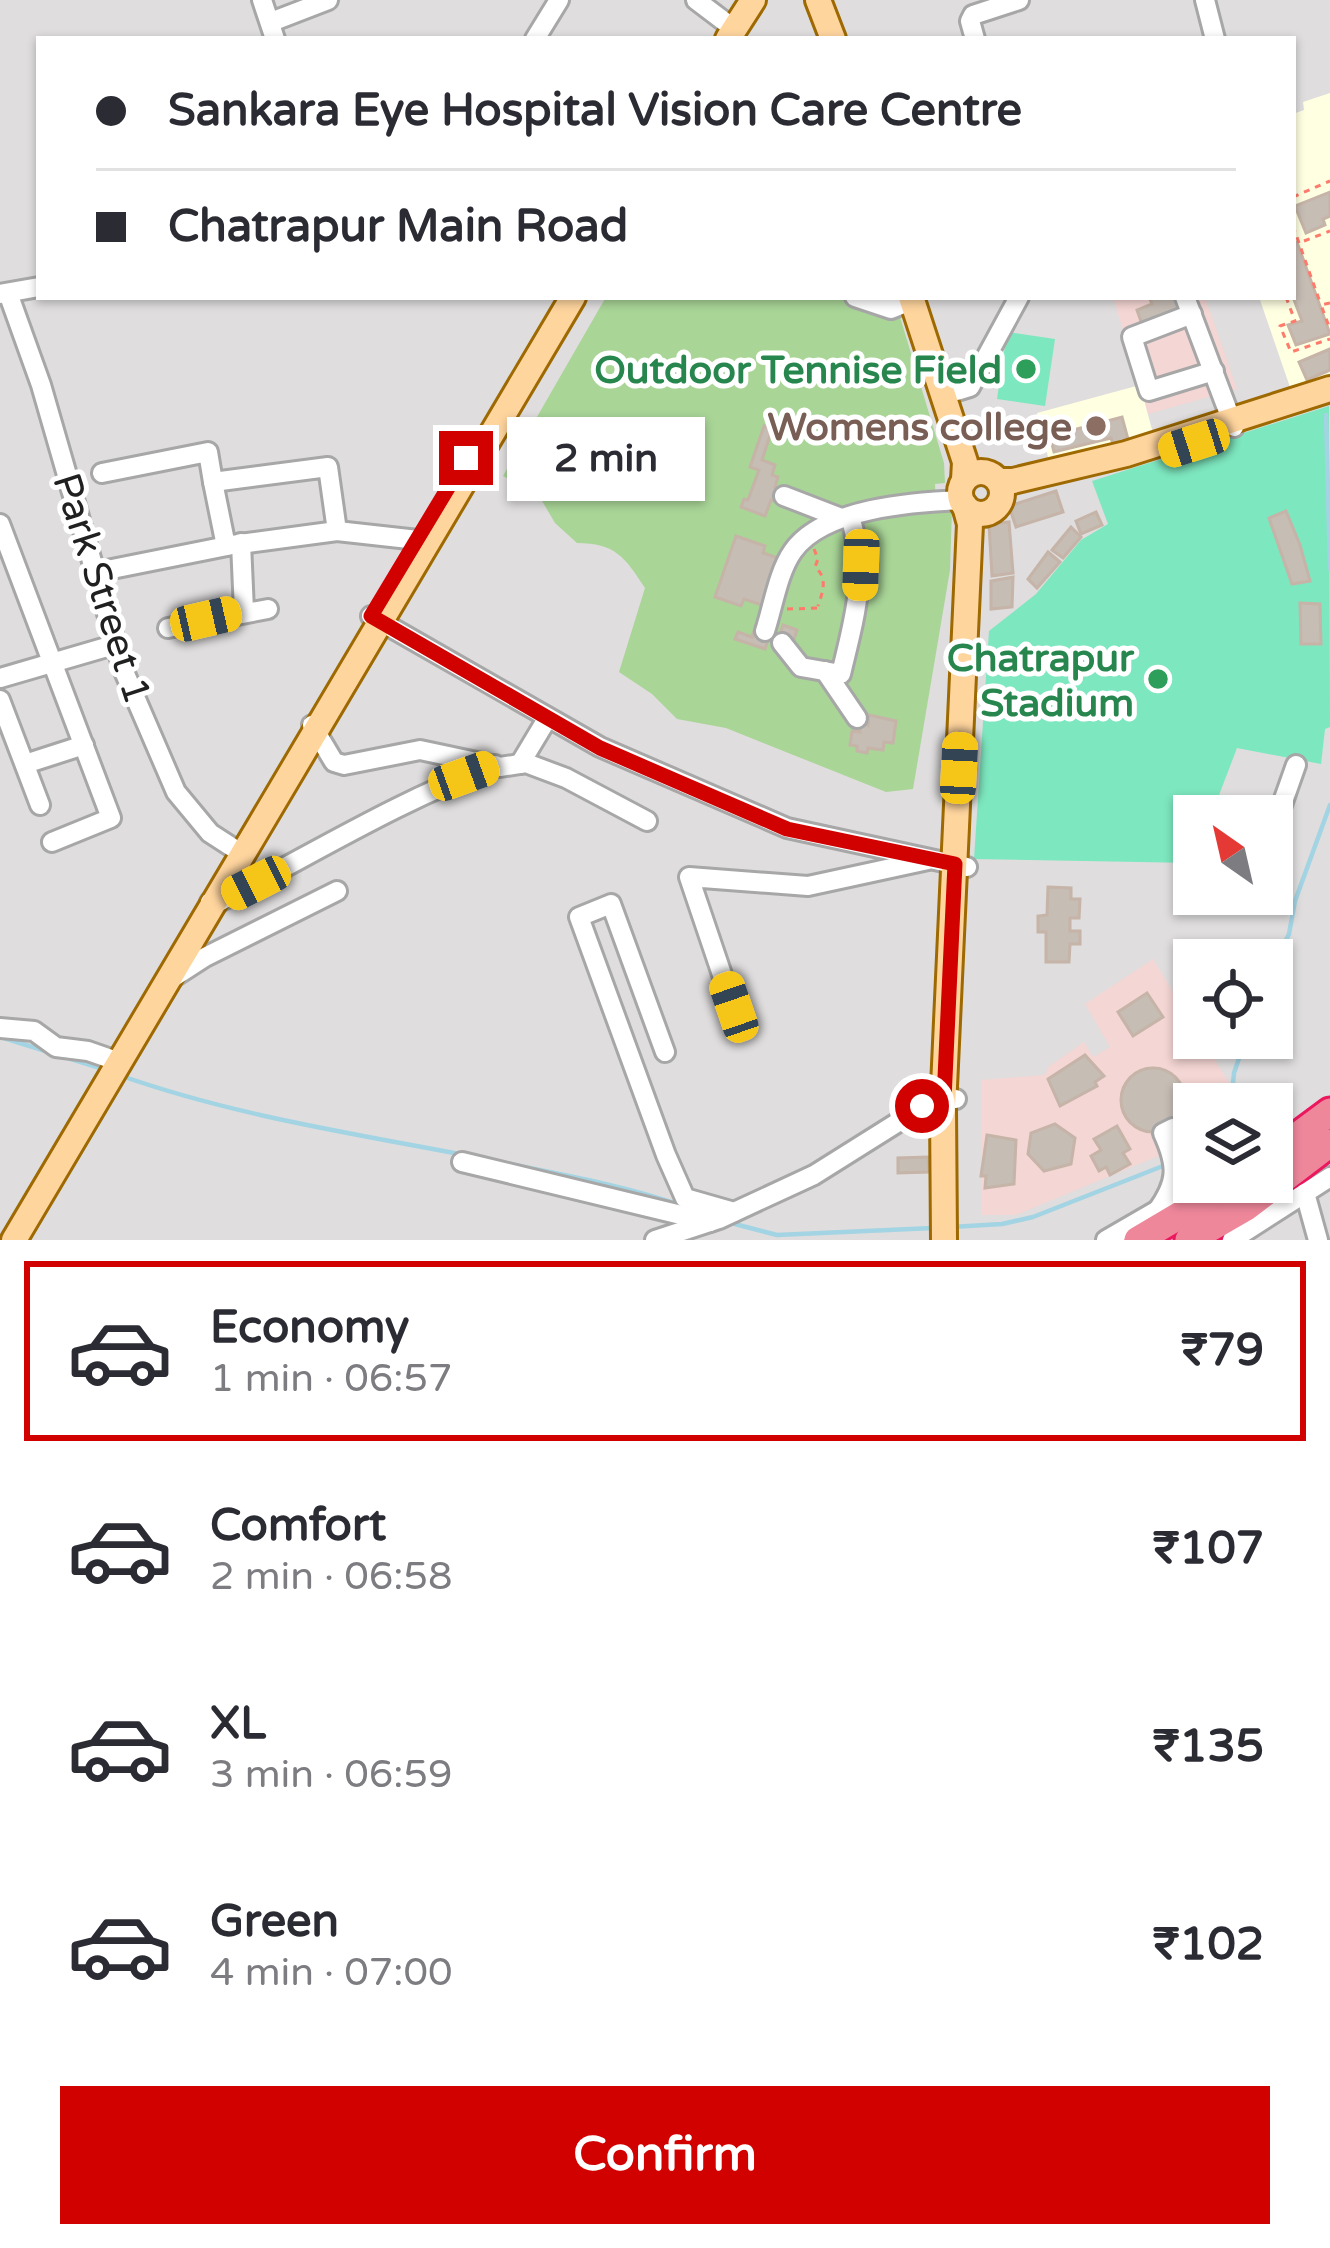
<!DOCTYPE html>
<meta charset="utf-8">
<style>
body{margin:0;font-family:"Varela Round",sans-serif;background:#f2f2f3;color:#2b2b33;height:100vh;display:flex;flex-direction:column;font-size:45px;white-space:nowrap}
*{box-sizing:border-box;margin:0}
p{font-size:39px;color:#7c7c81}
.icon{flex:none;width:66px;height:66px;fill:none;stroke:currentColor;stroke-width:2;stroke-linecap:round;stroke-linejoin:round}
.map{position:relative;height:1240px;overflow:hidden}
.side{display:flex;flex-direction:column;background:#fff;flex:1}
.side>*{flex:none}
.top-card{position:absolute;left:36px;top:36px;width:1260px;height:264px;border-radius:0px;box-shadow:0 3px 9px #0004;display:grid;align-content:center;height:264px;padding:0 60px;background:#fff}
.needle{width:78px;rotate:326deg}
.fabs{position:absolute;left:1173px;top:795px;display:grid;gap:24px}
.fabs a{display:grid;place-items:center;width:120px;height:120px;border-radius:0px;background:#fff;box-shadow:0 3px 9px #0004;font-size:60px}
.end{position:absolute;width:54px;height:54px;margin:-27px;border:15px solid #d10100;background:#fff;box-shadow:0 0 0 6px #fff}
.from{border-radius:50%}
.bubble{position:absolute;height:84px;border-radius:0px;background:#fff;box-shadow:0 3px 9px #0004;font-size:39px;font-weight:800;line-height:84px;text-align:center}
.car{position:absolute;width:36px;height:72px;margin:-36px -18px;border-radius:15px;box-shadow:0 0 9px 3px #0007;background:linear-gradient(#f5c518 24%,#345 0 40%,#f5c518 0 76%,#345 0 86%,#f5c518 0)}
.top-card b{display:flex;align-items:center;gap:42px;height:114px;font-size:45px}
.top-card b+b{border-top:3px solid #e1e1e2}
.top-card i{width:30px;height:30px;background:#2b2b33}
ul{padding:21px 0 0;list-style:none}
li{display:flex;align-items:center;gap:36px;height:180px;margin:0 24px 18px;padding:0 36px;border:6px solid transparent;border-radius:0px}
li div{flex:1}
li b{display:block;font-size:45px}
li em{font-style:normal;font-weight:800}
li.current{border-color:#d10100}
li>.icon{width:108px;height:108px;stroke-width:1.5}
.cta{display:flex;gap:24px;margin-top:auto;padding:24px 60px}
.cta a{flex:1;height:138px;border-radius:0px;background:#d10100;color:#fff;font-size:48px;font-weight:800;line-height:138px;text-align:center}
.map>svg:first-child{display:block}
</style>
<div class="map">
<svg width="1330" height="1240" viewBox="0 0 1330 1240">
<rect width="100%" height="100%" fill="#f2eee6"/>
<path fill="#dfdddd" fill-rule="evenodd" d="M0 0H1330V1240H0ZM39 39H1293V297H39ZM1194 816H1272V894H1194ZM1194 960H1272V1038H1194ZM1194 1104H1272V1182H1194Z"/>
<g fill="#f4d6d4">
<polygon points="1113,297 1205,297 1237,389 1148,414"/>
<polygon points="1153,959 1194,1026 1194,1038 1202,1038 1232,1088 1226,1104 1194,1104 1194,1138 1173,1150 1016,1215 981,1215 981,1080 1045,1075 1048,1067 1084,1042 1093,1057 1110,1047 1085,1004"/>
</g>
<g fill="#ffffe2">
<polygon points="1330,93 1330,381 1292,393 1259,297 1293,297 1293,114 1304,110 1303,102"/>
<polygon points="1140,385 1154,437 1050,465 1037,413"/>
</g>
<path fill="#a9d597" d="M606 297H834L900 317 944 463 945 483 935 484 936 508 952 509 950 570 913 789 886 792 726 728 677 719 652 694 619 672 645 588C625 557 615 543 577 543L555 523 538 494 503 476Z"/>
<g fill="#7de7bf">
<polygon points="1007,332 1055,339 1045,406 997,399"/>
<polygon points="1329,406 1330,727 1325,729 1321,764 1237,748 1211,816 1194,816 1193,863 974,859 989,631 1036,594 1081,540 1108,524 1092,481"/>
</g>
<g fill="none" stroke-linecap="round" stroke-linejoin="round">
<g stroke="#a3d4e3" stroke-width="4.5">
<polyline points="1326,415 1330,569"/>
<polyline points="1272,968 1289,934 1295,901 1330,805"/>
<polyline points="0,1037 103,1069"/>
<path d="M119 1075C249 1121 386 1138 520 1166 574 1177 628 1187 680 1205"/>
<polyline points="1231,1104 1234,1073 1246,1038"/>
<polyline points="731,1223 777,1235 933,1228"/>
<polyline points="951,1227 1002,1224 1033,1217 1168,1164"/>
</g>
</g>
<g fill="#c6bdb5" stroke="#c5b4a7" stroke-width="3">
<polygon points="1330,192 1330,216 1323,219 1325,225 1306,233 1295,206"/>
<polygon points="1297,242 1330,334 1296,345 1288,325 1302,321 1293,297 1293,243"/>
<polygon points="1149,297 1179,297 1185,310 1143,327 1137,310 1152,304"/>
<polygon points="1330,349 1330,370 1307,380 1299,362"/>
<polygon points="1122,417 1129,443 1114,447 1111,438 1054,452 1050,436"/>
<polygon points="764,426 772,429 762,460 775,465 772,475 778,477 775,487 782,489 777,502 771,500 765,516 741,507 744,499 748,500 759,470 750,467"/>
<polygon points="1056,491 1063,512 1016,527 1009,506"/>
<polygon points="1286,511 1300,545 1310,581 1292,584 1269,518"/>
<polygon points="1096,512 1102,525 1081,534 1076,521"/>
<polygon points="1009,522 1013,573 992,576 989,524"/>
<polygon points="1071,527 1081,537 1063,558 1052,550"/>
<polygon points="736,536 765,546 763,553 778,558 762,605 744,599 741,606 715,597"/>
<polygon points="1048,552 1060,562 1037,588 1028,579"/>
<polygon points="1013,577 1012,607 991,609 991,581"/>
<polygon points="1300,603 1320,604 1321,644 1301,644"/>
<polygon points="783,625 797,630 793,642 779,637"/>
<polygon points="754,631 769,636 765,649 735,639 738,632 752,637"/>
<polygon points="869,715 896,721 893,743 884,742 883,750 868,748 867,753 857,751 857,746 850,745 852,731 860,732 857,722 862,719 868,725"/>
<polygon points="1048,887 1071,888 1071,899 1080,899 1079,918 1070,918 1070,931 1080,931 1080,944 1070,944 1069,962 1046,962 1046,932 1038,932 1038,916 1047,915"/>
<polygon points="1147,993 1163,1017 1133,1036 1118,1012"/>
<polygon points="1085,1055 1104,1076 1095,1082 1097,1086 1060,1106 1048,1079"/>
<circle cx="1153" cy="1100" r="32"/>
<polygon points="1055,1124 1075,1138 1071,1164 1044,1171 1028,1154 1031,1133"/>
<polygon points="1117,1126 1130,1149 1123,1153 1130,1164 1110,1175 1106,1167 1099,1171 1091,1156 1101,1150 1094,1139"/>
<polygon points="987,1135 1016,1140 1014,1184 985,1188 986,1176 981,1176"/>
<polygon points="928,1157 929,1172 898,1173 898,1158"/>
</g>
<g fill="none" stroke-linecap="round" stroke-linejoin="round">
<g stroke="#a7a7a7" stroke-width="24">
<g id="minor">
<polyline points="262,0 275,39"/>
<polyline points="696,0 725,22"/>
<polyline points="1205,0 1215,39"/>
<polyline points="271,22 328,0"/>
<polyline points="535,39 559,0"/>
<polyline points="975,39 970,21 973,15 1019,0"/>
<polyline points="8,293 41,385 123,669 176,792 210,833 244,855"/>
<polyline points="0,294 39,287"/>
<polyline points="855,297 891,309 901,305"/>
<polyline points="1185,297 1234,427"/>
<polyline points="1192,314 1132,337 1149,391 1214,371"/>
<polyline points="957,391 970,387 1019,297"/>
<polyline points="102,473 208,452 213,482 328,467 337,531"/>
<polyline points="213,482 226,546"/>
<polyline points="784,496 841,518"/>
<polyline points="0,524 111,818 52,842"/>
<polyline points="241,543 244,611"/>
<polyline points="97,572 232,545 337,531 427,541"/>
<polyline points="371,616 600,747 787,828 967,867"/>
<polyline points="168,628 268,609"/>
<path d="M765 631C773 607 778 572 793 551 823 508 914 502 962 500"/>
<path d="M782 643 801 667 841 674C855 615 868 576 850 516"/>
<polyline points="825,671 857,718"/>
<polyline points="0,678 117,644"/>
<polyline points="0,700 40,805"/>
<polyline points="312,725 334,762 344,765 420,750 500,767 526,763 566,778 647,821"/>
<polyline points="25,764 84,745"/>
<polyline points="520,764 547,719"/>
<polyline points="1272,833 1296,765"/>
<path d="M210 902 215 904C308 857 397 801 495 765"/>
<polyline points="171,979 205,957 337,891"/>
<polyline points="733,1007 689,877 808,886 928,860"/>
<polyline points="0,1028 34,1031 56,1047 88,1051 111,1059"/>
<polyline points="665,1052 611,904 579,917 666,1155 685,1198 734,1212"/>
<polyline points="462,1162 710,1222"/>
<polyline points="1305,1193 1318,1240"/>
<path d="M1157 1211C1178 1182 1178 1166 1163 1133L1173 1128 1194 1162"/>
<polyline points="655,1240 719,1219 814,1175 935,1099 956,1099"/>
<polyline points="1106,1240 1206,1182"/>
<polyline points="1232,1240 1330,1177"/>
</g>
</g>
<g stroke="#9d6900" stroke-width="30">
<g id="major">
<polyline points="818,0 833,39"/>
<polyline points="728,39 753,0"/>
<polyline points="911,297 965,462 964,480"/>
<circle cx="981" cy="493" r="21"/>
<polyline points="999,481 1013,481 1126,454 1330,389"/>
<polyline points="14,1240 573,297"/>
<polyline points="944,1240 943,1108 970,524 965,506"/>
</g>
</g>
<g stroke="#ec175f" stroke-width="33">
<g id="highway">
<polyline points="1272,1155 1330,1112"/>
<polyline points="1138,1240 1236,1182"/>
<polyline points="1189,1240 1246,1207 1330,1143"/>
</g>
</g>
<g stroke="#ff7a6a" stroke-width="3" stroke-dasharray="6 6" stroke-linecap="butt">
<polyline points="1293,197 1330,181"/>
<polyline points="1293,226 1321,305"/>
<polyline points="1304,241 1330,231"/>
<polyline points="1286,297 1295,321 1280,326 1291,352 1330,339"/>
<polyline points="1330,303 1321,305 1330,329"/>
<path d="M814 549 818 559 815 567C828 578 823 591 818 606"/>
<polyline points="787,609 821,608"/>
</g>
<use href="#minor" stroke="#fff" stroke-width="18"/>
<use href="#major" stroke="#ffd59e" stroke-width="24"/>
<use href="#highway" stroke="#ef879b" stroke-width="27"/>
</g>
<g fill="none" stroke-linecap="round" stroke-linejoin="round">
<polyline stroke="#d10100" stroke-width="15" points="466,458 371,616 600,748 787,829 955,864 944,1099 922,1106"/>
</g>
<g fill="#2e9e5b" stroke="#fff" stroke-width="4.5">
<circle cx="1026" cy="369" r="12"/>
<circle cx="1158" cy="679" r="12"/>
</g>
<circle fill="#8d6e63" stroke="#fff" stroke-width="4.5" cx="1096" cy="426" r="12"/>
<g text-anchor="middle" stroke-width="10" stroke-linejoin="round" paint-order="stroke">
<g font-size="39" font-weight="bold" fill="#27864d" stroke="#fff" text-anchor="end">
<text x="1002" y="383">Outdoor Tennise Field</text>
<text x="1134" y="671">Chatrapur<tspan x="1134" dy="45">Stadium</tspan></text>
</g>
<g font-size="39" font-weight="bold" fill="#785e54" stroke="#fff" text-anchor="end">
<text x="1072" y="440">Womens college</text>
</g>
<g font-size="39" fill="#202020" stroke="#fff">
<text transform="translate(103 588) rotate(72)" y="14">Park Street 1</text>
</g>
</g>
</svg>
<div class="fabs">
<a><svg class="needle" viewBox="-14 -14 28 28"><path d="M0-13l5 13h-10z" fill="#e53935"/><path d="M0 13l5-13h-10z" fill="#7c7c81"/></svg></a>
<a><svg class="icon" aria-label="locate" viewBox="0 0 24 24"><circle cx="12" cy="12" r="6"/><path d="M12 2v4M12 18v4M2 12h4M18 12h4"/></svg></a>
<a><svg class="icon" aria-label="layers" viewBox="0 0 24 24"><path d="M12 4l9 5-9 5-9-5zM3 14l9 5 9-5"/></svg></a>
</div>
<i class="end from" style="left:922px;top:1106px"></i>
<i class="end" style="left:466px;top:458px"></i>
<div class="bubble" style="left:507px;top:417px;width:198px">2 min</div>
<i class="car" style="left:1194px;top:443px;rotate:252deg"></i>
<i class="car" style="left:861px;top:565px;rotate:182deg"></i>
<i class="car" style="left:206px;top:619px;rotate:77deg"></i>
<i class="car" style="left:959px;top:768px;rotate:3deg"></i>
<i class="car" style="left:464px;top:776px;rotate:70deg"></i>
<i class="car" style="left:256px;top:883px;rotate:243deg"></i>
<i class="car" style="left:734px;top:1007px;rotate:341deg"></i>
<div class="top-card">
<b><i class="from"></i>Sankara Eye Hospital Vision Care Centre</b>
<b><i></i>Chatrapur Main Road</b>
</div>
</div>
<section class="side">
<ul>
<li class="current"><svg class="icon" aria-label="car" viewBox="0 0 24 24"><path d="M5 17H2v-5l4-1 3-4h7l3 4 3 1v5h-3M9 17h6M6 11h13"/><circle cx="7" cy="17" r="2"/><circle cx="17" cy="17" r="2"/></svg><div><b>Economy</b><p>1 min · 06:57</p></div><em>₹79</em></li>
<li><svg class="icon" aria-label="car" viewBox="0 0 24 24"><path d="M5 17H2v-5l4-1 3-4h7l3 4 3 1v5h-3M9 17h6M6 11h13"/><circle cx="7" cy="17" r="2"/><circle cx="17" cy="17" r="2"/></svg><div><b>Comfort</b><p>2 min · 06:58</p></div><em>₹107</em></li>
<li><svg class="icon" aria-label="car" viewBox="0 0 24 24"><path d="M5 17H2v-5l4-1 3-4h7l3 4 3 1v5h-3M9 17h6M6 11h13"/><circle cx="7" cy="17" r="2"/><circle cx="17" cy="17" r="2"/></svg><div><b>XL</b><p>3 min · 06:59</p></div><em>₹135</em></li>
<li><svg class="icon" aria-label="car" viewBox="0 0 24 24"><path d="M5 17H2v-5l4-1 3-4h7l3 4 3 1v5h-3M9 17h6M6 11h13"/><circle cx="7" cy="17" r="2"/><circle cx="17" cy="17" r="2"/></svg><div><b>Green</b><p>4 min · 07:00</p></div><em>₹102</em></li>
</ul>
<div class="cta"><a>Confirm</a></div>
</section>
